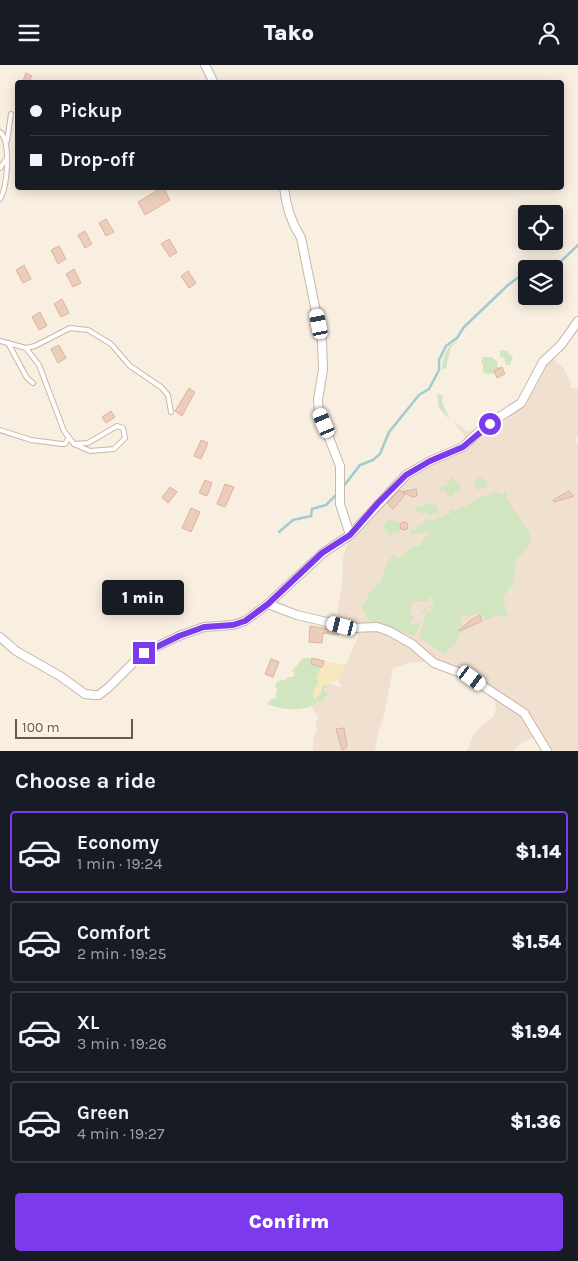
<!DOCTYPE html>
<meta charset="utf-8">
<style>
body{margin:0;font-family:Karla,sans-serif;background:#20242c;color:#f1f3f6;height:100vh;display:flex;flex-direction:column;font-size:19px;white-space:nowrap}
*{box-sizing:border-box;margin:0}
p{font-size:16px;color:#9ea1a6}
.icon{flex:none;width:28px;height:28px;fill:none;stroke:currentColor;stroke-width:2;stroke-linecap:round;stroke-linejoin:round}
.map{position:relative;height:686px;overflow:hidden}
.drawer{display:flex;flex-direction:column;background:#171b24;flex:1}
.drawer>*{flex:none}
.top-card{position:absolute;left:15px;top:15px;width:549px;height:110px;border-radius:5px;box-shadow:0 2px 12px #0003;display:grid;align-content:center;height:110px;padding:0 15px;background:#171b24}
.controls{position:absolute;left:518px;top:140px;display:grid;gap:10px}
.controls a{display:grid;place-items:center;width:45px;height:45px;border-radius:5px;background:#171b24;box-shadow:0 2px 12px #0003;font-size:25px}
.scale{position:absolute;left:15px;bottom:12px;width:118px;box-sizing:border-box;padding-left:5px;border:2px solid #6e564a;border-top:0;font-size:14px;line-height:18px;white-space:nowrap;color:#6e564a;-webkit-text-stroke:4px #fdf3e6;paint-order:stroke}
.end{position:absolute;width:22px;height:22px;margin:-11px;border:6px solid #7c3aed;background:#fff;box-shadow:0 0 0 2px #fff}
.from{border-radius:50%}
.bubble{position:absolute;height:35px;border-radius:5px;background:#171b24;box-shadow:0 2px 12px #0003;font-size:16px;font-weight:800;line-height:35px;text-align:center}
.car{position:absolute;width:15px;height:30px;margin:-15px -8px;border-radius:6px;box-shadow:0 0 4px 1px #0007;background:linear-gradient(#fff 24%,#345 0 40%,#fff 0 76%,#345 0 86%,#fff 0)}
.top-card b{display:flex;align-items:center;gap:18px;height:48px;font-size:19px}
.top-card b+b{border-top:1px solid #363941}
.top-card i{width:12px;height:12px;background:#f1f3f6}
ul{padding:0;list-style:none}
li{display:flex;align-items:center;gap:15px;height:82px;margin:0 10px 8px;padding:0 5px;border:2px solid #363941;border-radius:5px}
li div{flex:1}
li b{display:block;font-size:19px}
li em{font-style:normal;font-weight:800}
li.selected{border-color:#7c3aed}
li>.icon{width:45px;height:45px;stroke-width:1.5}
h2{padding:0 15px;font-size:22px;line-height:60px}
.button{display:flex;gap:10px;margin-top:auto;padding:10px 15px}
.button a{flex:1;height:58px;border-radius:5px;background:#7c3aed;color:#fff;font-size:20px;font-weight:800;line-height:58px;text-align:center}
header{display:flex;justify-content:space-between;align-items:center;height:65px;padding:0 15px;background:#171b24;font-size:22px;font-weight:800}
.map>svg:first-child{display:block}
</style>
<header><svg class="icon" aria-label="menu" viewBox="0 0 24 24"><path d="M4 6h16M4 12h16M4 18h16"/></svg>Tako<svg class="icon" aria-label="person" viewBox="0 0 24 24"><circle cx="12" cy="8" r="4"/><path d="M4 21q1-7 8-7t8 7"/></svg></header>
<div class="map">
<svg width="578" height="686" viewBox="0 0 578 686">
<rect width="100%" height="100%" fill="#f9efe1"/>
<polygon fill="#f0e0d0" points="565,279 554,294 564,304 571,318 570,322 578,325 578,371 575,375 578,379 578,686 547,686 538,670 520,679 514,686 467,686 474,668 494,651 496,641 493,628 472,613 434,598 425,597 409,598 393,603 385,647 378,669 375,686 313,686 313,674 317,664 315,656 319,654 311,642 318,636 323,637 326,621 333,619 338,622 342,621 338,616 359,570 340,563 337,545 342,519 343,492 350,470 406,410 454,386 463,377 464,370 452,356 468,366 472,365 479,363 489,352 501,348 518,335 528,317"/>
<g fill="#d1e5c1">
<path d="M458 276 451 282 446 303 442 305C443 293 445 281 458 276Z"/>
<polygon points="500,285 508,286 509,290 513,291 510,300 506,300 504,293 500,292"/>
<polygon points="483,292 491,292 498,297 497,301 500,303 494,306 495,309 490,308 489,310 483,307 483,300 481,296"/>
<polygon points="437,328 443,331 442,337 450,355 439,343"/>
<polygon points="451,412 461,419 459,421 461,424 454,428 451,433 444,426 440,427 439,422 446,421"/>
<polygon points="480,412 486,415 487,420 486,424 480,423 478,426 474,418 476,414"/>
<path d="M506 425 507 435 529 467 531 474 528 482 516 495 513 518 504 531V538L509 552 497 551 482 556 484 553 477 548 468 552 462 550 460 554 463 559 459 563 461 566 456 577 444 590 419 572 426 550 421 547 428 542 425 547 432 546 430 542 434 537 431 533H427L430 536 414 537 411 540 410 551 413 550 414 553 410 559 421 558 415 571 369 556 361 540 366 538 369 528 380 518 387 498 394 489 395 493H400L413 481H421L423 474 429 470 428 466 412 470 411 461 416 466 417 461 422 460 425 455 430 454 432 457 438 452H445V449H450V444L456 446 458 443C469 442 474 433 485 430L488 433 490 428 498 427 503 430Z"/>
<polygon points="426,438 435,439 440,449 435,448 430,452 426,447 424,449 415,446 416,442 421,442"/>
<polygon points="388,454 401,458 401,465 399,465 399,468 392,468 391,472 383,462"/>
<path d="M303 593H312L311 599 322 602 316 613 319 616 313 628 314 634 320 629 323 620 333 619 324 624 328 630 324 632 323 637 318 636C308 648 281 645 267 639L271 634 277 633 275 629 278 624 275 622 277 616 285 615 288 612H293L295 608 292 606Z"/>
</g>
<path fill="#f6e7be" d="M324 596 345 600C340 617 337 617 323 620L320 629 314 634 313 628 319 616 316 613Z"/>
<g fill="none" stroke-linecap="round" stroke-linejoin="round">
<g stroke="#9fcbd1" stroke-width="2.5">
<polyline points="553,204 578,180"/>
<polyline points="343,422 360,400 373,395 380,389 389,367 419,330 429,324 439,305 439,295 446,281 457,273 464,262 508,220 519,212 526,212"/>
<polyline points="279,467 293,455 311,451 312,444 326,440 338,428"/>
</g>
</g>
<g fill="#eccdbb" stroke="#ddb39d">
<polygon points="26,8 32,11 28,18 22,18"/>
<polygon points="163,122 170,135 145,150 138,137"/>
<polygon points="106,154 114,167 106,171 99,158"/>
<polygon points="85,166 92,179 85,183 78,170"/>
<polygon points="169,174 177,187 170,192 161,179"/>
<polygon points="59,181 66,194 58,199 51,185"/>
<polygon points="24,200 31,214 23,218 16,205"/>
<polygon points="74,204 81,218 73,222 66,209"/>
<polygon points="188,206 196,218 189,223 181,211"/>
<polygon points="62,234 69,248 61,252 54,239"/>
<polygon points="40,247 47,261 39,265 32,252"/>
<polygon points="59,280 66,293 58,298 51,284"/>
<polygon points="502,302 505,309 497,313 494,306"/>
<polygon points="189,323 195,327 182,351 175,346"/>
<polygon points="111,346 115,352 106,358 102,352"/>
<polygon points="201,375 208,378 201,394 194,391"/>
<polygon points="205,415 212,418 207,431 199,428"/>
<polygon points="225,419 234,422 225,442 217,439"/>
<polygon points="170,422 177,427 168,438 162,432"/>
<polygon points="416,424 417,431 413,432 402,427 405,430 393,444 387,438 400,425 402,427"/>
<polygon points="569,426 574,431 554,437 553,435"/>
<polygon points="191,443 200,447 191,467 182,463"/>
<circle cx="404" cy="461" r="4"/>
<polygon points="480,550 482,556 460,566 459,565 471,555"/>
<polygon points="310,561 340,566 339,570 323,568 322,578 309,577"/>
<polygon points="312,593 324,596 322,602 311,599"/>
<polygon points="271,594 279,597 273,612 265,609"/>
<polygon points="344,663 347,682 342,685 336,664"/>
</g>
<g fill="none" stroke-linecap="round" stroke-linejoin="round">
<g stroke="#c8b6a9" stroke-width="6">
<g id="service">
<path d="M0 67C11 75 8 123 0 134"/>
<polyline points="7,76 11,49"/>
<polyline points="0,103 7,93"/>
<polyline points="0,276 26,283 35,281 70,263 88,265 111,279 130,301 161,322 168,330 171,347"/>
<polyline points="8,278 27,313 33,318"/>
<polyline points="26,283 39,300 64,366 74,379"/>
<polygon points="117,361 123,363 125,373 114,384 90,386 74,379 88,378"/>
<polyline points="0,365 31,375 62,379 65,379 68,374"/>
</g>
</g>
<g stroke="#c8b6a9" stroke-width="10">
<g id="minor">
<polyline points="205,0 214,18"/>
<path d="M284 122C286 142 291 157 301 173L322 276 323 304 318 335 319 347 340 401V439L350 470"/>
<polyline points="268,539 297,550 352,563 377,562 389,566 412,579 434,598 466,610 524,648 547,686"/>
<polyline points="0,572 16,586 60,611 85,629 94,630 99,630 109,622 143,588 179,571 204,562 233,560 245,556 268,539 323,488 350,470 406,410 430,396 463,382 484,362 521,338 543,297 561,280 578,256"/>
</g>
</g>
<use href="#service" stroke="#fff" stroke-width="4"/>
<use href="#minor" stroke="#fff" stroke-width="8"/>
</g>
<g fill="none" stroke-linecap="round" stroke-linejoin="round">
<polyline stroke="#7c3aed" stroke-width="6" points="144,588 179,571 204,562 233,560 245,556 268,539 322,488 350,470 378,438 406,410 430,396 463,382 490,359"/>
</g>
</svg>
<div class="controls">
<a><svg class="icon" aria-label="locate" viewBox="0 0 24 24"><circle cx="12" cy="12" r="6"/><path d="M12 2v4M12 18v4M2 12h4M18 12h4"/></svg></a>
<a><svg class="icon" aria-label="layers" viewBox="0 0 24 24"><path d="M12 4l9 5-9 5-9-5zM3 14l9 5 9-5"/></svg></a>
</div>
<div class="scale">100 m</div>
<i class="end from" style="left:490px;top:359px"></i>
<i class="end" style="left:144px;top:588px"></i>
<div class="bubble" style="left:102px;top:515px;width:82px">1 min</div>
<i class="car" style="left:319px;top:259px;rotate:349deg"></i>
<i class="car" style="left:324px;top:358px;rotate:337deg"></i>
<i class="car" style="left:342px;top:561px;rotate:284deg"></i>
<i class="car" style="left:472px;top:613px;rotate:126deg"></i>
<div class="top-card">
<b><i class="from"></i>Pickup</b>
<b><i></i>Drop-off</b>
</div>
</div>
<section class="drawer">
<h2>Choose a ride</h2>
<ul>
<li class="selected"><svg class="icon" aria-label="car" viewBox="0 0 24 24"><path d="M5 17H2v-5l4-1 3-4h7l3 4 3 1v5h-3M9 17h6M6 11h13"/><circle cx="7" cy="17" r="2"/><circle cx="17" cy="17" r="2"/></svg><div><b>Economy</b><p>1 min · 19:24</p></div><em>$1.14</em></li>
<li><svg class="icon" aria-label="car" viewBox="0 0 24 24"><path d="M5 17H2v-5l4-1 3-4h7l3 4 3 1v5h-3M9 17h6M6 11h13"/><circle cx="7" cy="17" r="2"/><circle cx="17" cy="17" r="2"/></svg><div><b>Comfort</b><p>2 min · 19:25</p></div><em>$1.54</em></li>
<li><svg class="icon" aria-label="car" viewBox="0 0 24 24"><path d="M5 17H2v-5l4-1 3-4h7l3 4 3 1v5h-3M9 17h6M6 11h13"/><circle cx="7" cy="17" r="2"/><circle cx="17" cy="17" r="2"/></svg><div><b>XL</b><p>3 min · 19:26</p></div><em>$1.94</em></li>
<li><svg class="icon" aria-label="car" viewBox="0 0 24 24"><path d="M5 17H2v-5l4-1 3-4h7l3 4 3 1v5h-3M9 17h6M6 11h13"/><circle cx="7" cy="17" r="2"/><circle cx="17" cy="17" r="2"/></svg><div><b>Green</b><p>4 min · 19:27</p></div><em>$1.36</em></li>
</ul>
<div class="button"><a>Confirm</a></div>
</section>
